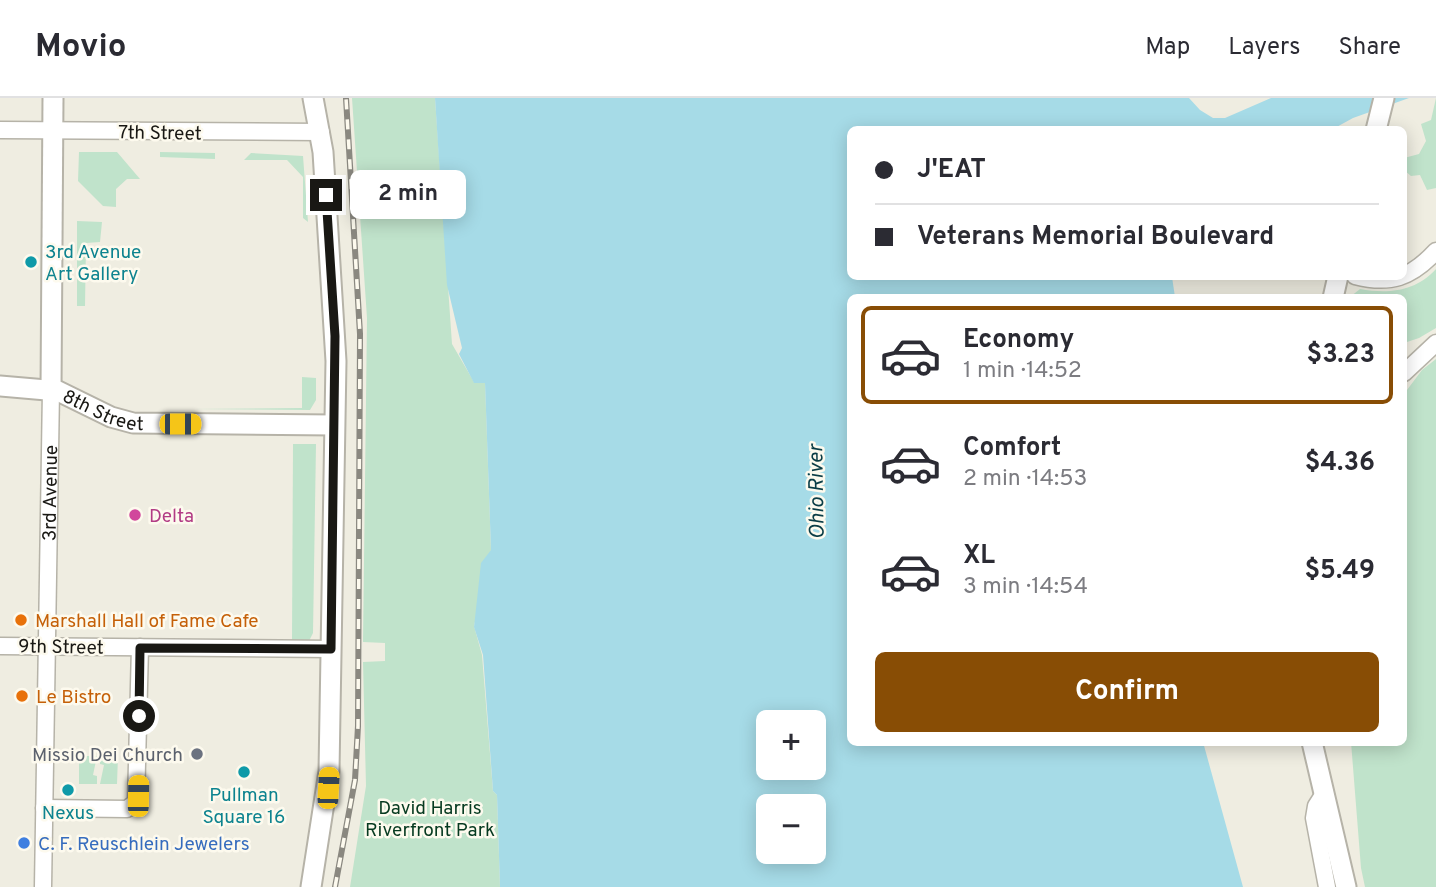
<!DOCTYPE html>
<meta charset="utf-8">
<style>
body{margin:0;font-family:Overpass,sans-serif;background:#f2f2f3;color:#2b2b33;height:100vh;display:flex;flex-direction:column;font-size:26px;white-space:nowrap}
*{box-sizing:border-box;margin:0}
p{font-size:23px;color:#7c7c81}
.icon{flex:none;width:38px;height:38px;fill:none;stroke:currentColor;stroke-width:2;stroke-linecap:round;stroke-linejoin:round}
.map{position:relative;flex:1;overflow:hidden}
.drawer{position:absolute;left:847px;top:196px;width:560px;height:452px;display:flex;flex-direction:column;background:#fff;border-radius:10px;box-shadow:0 4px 18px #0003}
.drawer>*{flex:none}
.top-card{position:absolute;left:847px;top:28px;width:560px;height:154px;border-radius:10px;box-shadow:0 4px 18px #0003;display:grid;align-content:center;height:154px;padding:0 28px;background:#fff}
.buttons{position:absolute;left:756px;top:612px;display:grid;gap:14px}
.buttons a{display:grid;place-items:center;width:70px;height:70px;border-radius:10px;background:#fff;box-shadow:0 4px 18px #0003;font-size:35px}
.end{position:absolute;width:32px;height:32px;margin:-16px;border:9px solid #191814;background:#fff;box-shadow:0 0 0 4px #fff}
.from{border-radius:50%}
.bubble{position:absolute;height:49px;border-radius:10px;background:#fff;box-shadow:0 4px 18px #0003;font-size:23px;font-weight:700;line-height:49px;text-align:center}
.car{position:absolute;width:21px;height:42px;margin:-21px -10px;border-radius:9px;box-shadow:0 0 5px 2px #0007;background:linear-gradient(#f5c518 24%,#345 0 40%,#f5c518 0 76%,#345 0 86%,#f5c518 0)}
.top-card b{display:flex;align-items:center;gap:24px;height:66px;font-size:26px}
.top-card b+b{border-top:2px solid #e1e1e2}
.top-card i{width:18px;height:18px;background:#2b2b33}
ul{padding:12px 0 0;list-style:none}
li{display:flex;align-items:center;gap:21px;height:98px;margin:0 14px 10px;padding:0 14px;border:4px solid transparent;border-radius:10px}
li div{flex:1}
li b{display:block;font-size:26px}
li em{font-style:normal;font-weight:700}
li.on{border-color:#884d05}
li>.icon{width:63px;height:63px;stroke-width:1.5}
.action{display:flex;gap:14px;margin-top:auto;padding:14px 28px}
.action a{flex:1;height:80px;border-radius:10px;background:#884d05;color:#fff;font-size:28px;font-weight:700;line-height:80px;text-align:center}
header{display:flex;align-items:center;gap:42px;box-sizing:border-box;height:98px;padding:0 35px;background:#fff;border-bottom:2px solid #e1e1e2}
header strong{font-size:33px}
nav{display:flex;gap:38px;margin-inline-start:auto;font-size:24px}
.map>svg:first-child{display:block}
</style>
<header>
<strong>Movio</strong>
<nav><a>Map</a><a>Layers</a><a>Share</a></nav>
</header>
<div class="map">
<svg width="1436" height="789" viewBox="0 0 1436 789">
<rect width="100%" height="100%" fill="#efede1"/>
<g fill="#c0e3cb">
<polygon points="352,0 435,0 452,246 474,284 485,284 491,452 474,528 482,557 493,693 497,697 500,789 350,789 366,688 363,564 385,563 385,545 363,544 367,220"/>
<polygon points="1436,0 1436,90 1427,92 1420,77 1411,78 1404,72 1404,60 1419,56 1426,43 1421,26 1431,22"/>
<polygon points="79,54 117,54 140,81 127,81 116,91 116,109 103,108 78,83"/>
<polygon points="160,54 215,55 215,61 160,59"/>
<polygon points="251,55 303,58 308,124 303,120 303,79 287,62 244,62"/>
<polygon points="77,123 102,124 100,144 86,145 85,208 77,208"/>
<path d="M1436 171V230L1419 240 1404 245V200L1350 199 1360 191C1388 196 1415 194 1436 171Z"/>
<polygon points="1436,261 1436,789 1365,789 1361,770 1351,644 1404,644 1404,296 1422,272"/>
<polygon points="302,279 316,280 316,302 310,312 192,311 302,310"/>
<polygon points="293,346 316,346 313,535 309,543 292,543"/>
<polygon points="79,658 97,658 93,677 97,678 97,686 79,686"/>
<polygon points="100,658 118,658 117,686 100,686 104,667 100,666"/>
</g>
<path fill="#a6dbe7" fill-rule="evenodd" d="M435 0H1189L1200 12 1213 20H1225L1271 0H1409L1353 20 1333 31 850 32V178L1172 179 1175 199 850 200V644H1203L1243 789H500L497 697 493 693 483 557 474 529 481 465 491 452 485 285H474L459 256 462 250 447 187ZM768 625H814V670H768ZM768 709H814V754H768Z"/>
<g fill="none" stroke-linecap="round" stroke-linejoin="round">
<g stroke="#b6b3a8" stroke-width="19">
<g id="minor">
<polyline points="0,32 321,34"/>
<path d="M1355 178C1390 187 1411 180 1436 153"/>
<polyline points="1404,275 1436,245"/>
<polyline points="0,548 331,551"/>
<polyline points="1325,694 1316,708 1314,720 1327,789"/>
<polyline points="44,710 127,711 136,704 140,549"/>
<path id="s1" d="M43 789 51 292"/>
</g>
</g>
<g stroke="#b6b3a8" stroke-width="23">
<g id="major">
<polyline points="1376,32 1384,0"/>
<polyline points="1333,200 1338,178"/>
<path id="s2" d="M0 288 58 293 111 319 133 325 334 327"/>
<polyline points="51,292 53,0"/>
<polyline points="1312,644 1346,789"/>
<polyline points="311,789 329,673 336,263 323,54 313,0"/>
</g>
</g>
<use href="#minor" stroke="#fff" stroke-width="16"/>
<use href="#major" stroke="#fff" stroke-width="19"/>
<g stroke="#8a8880" stroke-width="6">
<polyline id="rail" points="335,789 355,682 358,628 360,236 346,0"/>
</g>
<use href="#rail" stroke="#fdfaee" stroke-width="3.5" stroke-dasharray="10" stroke-linecap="butt"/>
</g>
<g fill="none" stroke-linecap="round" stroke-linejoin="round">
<polyline stroke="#191814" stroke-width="9" points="139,618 140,550 331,551 335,238 326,97"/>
</g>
<g fill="#0f9aa8" stroke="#fdfaee" stroke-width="2.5">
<circle cx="31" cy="164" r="7"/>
<circle cx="244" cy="674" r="7"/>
<circle cx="68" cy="692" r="7"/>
</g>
<circle fill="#d1479c" stroke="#fdfaee" stroke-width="2.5" cx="135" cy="417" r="7"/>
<g fill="#e8710a" stroke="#fdfaee" stroke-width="2.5">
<circle cx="21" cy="522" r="7"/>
<circle cx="22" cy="598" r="7"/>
</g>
<circle fill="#6b7280" stroke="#fdfaee" stroke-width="2.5" cx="197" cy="656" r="7"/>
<circle fill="#3f7fe0" stroke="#fdfaee" stroke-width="2.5" cx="24" cy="745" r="7"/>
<g text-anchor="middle" stroke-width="5" stroke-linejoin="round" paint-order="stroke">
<g font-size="19" fill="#191814" stroke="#fdfaee">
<text transform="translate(160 34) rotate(1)" y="7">7th Street</text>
<text dy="7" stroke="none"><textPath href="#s2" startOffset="108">8th Street</textPath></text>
<text dy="7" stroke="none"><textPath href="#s1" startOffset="394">3rd Avenue</textPath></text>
<text transform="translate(61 548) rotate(1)" y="7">9th Street</text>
</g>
<g font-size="19" fill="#0d838f" stroke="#fdfaee">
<text x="45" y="160" text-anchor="start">3rd Avenue<tspan x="45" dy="22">Art Gallery</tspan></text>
<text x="244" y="703">Pullman<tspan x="244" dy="22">Square 16</tspan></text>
<text x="68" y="721">Nexus</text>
</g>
<g font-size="19" fill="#b23c85" stroke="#fdfaee" text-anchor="start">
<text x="149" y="424">Delta</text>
</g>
<g font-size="19" fill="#c56008" stroke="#fdfaee" text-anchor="start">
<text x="35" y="529">Marshall Hall of Fame Cafe</text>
<text x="36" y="605">Le Bistro</text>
</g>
<g font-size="19" fill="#5b616d" stroke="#fdfaee" text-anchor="end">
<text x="183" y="663">Missio Dei Church</text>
</g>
<g font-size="19" fill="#063a20" stroke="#fdfaee">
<text x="430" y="716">David Harris<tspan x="430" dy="22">Riverfront Park</tspan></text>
</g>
<g font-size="19" fill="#366cbe" stroke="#fdfaee" text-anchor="start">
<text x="38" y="752">C. F. Reuschlein Jewelers</text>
</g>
<g font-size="21" font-style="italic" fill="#0a3d46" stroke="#fdfaee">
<text transform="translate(816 394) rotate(-91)" y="7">Ohio River</text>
</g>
</g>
</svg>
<div class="buttons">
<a>+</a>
<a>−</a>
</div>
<i class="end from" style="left:139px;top:618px"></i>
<i class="end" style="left:326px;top:97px"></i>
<div class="bubble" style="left:350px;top:72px;width:116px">2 min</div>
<i class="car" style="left:180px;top:326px;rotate:90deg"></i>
<i class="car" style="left:328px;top:690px;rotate:3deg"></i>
<i class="car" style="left:138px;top:698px;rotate:1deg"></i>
<div class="top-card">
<b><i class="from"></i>J'EAT</b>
<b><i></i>Veterans Memorial Boulevard</b>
</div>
<section class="drawer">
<ul>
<li class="on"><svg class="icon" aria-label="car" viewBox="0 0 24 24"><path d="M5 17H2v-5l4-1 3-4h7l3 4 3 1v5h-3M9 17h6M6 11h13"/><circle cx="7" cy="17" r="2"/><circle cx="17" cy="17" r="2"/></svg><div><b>Economy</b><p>1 min · 14:52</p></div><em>$3.23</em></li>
<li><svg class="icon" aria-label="car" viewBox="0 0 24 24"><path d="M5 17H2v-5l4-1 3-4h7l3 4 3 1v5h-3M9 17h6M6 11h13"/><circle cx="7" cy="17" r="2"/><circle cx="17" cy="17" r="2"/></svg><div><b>Comfort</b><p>2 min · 14:53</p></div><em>$4.36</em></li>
<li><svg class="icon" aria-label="car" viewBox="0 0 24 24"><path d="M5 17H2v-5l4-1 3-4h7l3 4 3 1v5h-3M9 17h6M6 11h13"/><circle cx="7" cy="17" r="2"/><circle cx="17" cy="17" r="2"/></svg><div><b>XL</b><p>3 min · 14:54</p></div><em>$5.49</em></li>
</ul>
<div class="action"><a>Confirm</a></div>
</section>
</div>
